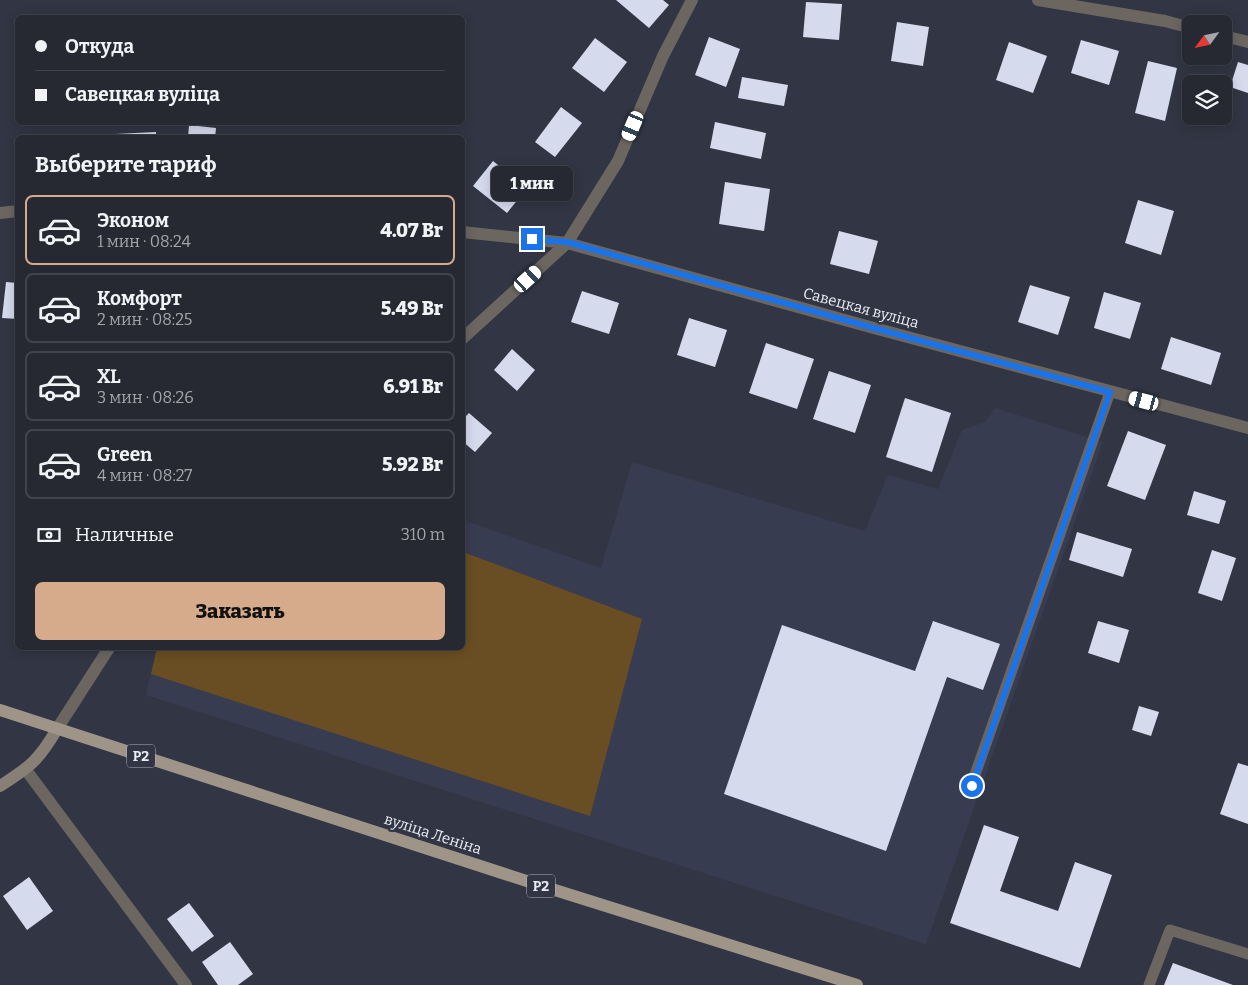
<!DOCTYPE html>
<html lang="ru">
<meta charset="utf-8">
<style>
body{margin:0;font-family:Bitter,serif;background:#2e303a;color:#f1f3f6;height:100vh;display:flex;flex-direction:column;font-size:19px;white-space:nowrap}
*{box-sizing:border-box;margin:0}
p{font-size:16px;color:#a4a6ac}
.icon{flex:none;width:28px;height:28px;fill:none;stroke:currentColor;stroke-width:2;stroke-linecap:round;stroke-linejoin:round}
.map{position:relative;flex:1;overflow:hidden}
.sheet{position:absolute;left:15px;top:135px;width:450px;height:515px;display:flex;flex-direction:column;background:#262832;border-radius:8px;box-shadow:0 2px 12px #0003,0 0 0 1px #42444d}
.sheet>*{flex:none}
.banner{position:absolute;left:15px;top:15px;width:450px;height:110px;border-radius:8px;box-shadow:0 2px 12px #0003,0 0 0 1px #42444d;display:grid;align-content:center;height:110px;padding:0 20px;background:#262832}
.needle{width:32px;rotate:237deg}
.buttons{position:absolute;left:1182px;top:15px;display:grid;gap:10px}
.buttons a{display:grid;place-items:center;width:50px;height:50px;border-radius:8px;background:#262832;box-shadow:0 2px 12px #0003,0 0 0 1px #42444d;font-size:25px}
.end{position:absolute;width:22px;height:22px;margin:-11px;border:6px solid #1a73e8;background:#fff;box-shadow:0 0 0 2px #fff}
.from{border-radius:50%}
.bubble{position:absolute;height:35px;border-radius:8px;background:#262832;box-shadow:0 2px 12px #0003,0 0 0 1px #42444d;font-size:16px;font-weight:800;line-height:35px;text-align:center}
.car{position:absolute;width:15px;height:30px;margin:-15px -8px;border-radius:6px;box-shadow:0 0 4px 1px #0007;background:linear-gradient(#fff 24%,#345 0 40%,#fff 0 76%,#345 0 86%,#fff 0)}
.banner b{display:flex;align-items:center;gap:18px;height:48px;font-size:19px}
.banner b+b{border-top:1px solid #42444d}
.banner i{width:12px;height:12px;background:#f1f3f6}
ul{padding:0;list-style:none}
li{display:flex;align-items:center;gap:15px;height:70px;margin:0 10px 8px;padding:0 10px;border:2px solid #42444d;border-radius:8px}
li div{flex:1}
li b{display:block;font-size:19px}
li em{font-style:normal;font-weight:800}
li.current{border-color:#d6ab8b}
li>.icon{width:45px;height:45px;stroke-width:1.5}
h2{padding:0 20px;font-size:22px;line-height:60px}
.pay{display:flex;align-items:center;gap:12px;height:55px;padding:0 20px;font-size:19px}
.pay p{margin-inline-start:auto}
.action{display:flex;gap:10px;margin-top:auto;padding:10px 20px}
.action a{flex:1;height:58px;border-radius:8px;background:#d6ab8b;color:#111;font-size:20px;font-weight:800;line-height:58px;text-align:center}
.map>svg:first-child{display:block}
</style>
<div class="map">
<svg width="1248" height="985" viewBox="0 0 1248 985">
<rect width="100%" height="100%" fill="#323543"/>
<polygon fill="#383c50" points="995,408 1103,442 926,944 146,695 157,648 462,648 463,520 601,568 632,462 865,531 888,475 938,489 962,430 985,422"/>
<polygon fill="#6a4e23" points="463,552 642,619 590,816 151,674 157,648 462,648"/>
<g fill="#d6daed">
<polygon points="616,0 663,0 669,5 649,28"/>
<polygon points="806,2 842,4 839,40 803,37"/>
<polygon points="897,22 929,27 923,66 891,61"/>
<polygon points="709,37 740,49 726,87 695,75"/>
<polygon points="595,38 627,62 604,92 572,68"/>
<polygon points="1081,40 1119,51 1109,85 1071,73"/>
<polygon points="1009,42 1047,56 1033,93 996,80"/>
<polygon points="1148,61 1177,68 1165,121 1135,113"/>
<polygon points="1238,62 1248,65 1248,93 1230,87"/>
<polygon points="742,77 788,85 784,106 738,98"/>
<polygon points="561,107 582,123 555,157 535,142"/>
<polygon points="715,122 766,133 761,159 710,148"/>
<polygon points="189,125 216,128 215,138 188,138"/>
<polygon points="156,132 156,138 115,138 115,134"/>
<polygon points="493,161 527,188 507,213 473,186"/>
<polygon points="725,182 770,189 764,231 719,224"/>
<polygon points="1138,200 1174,211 1161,255 1125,243"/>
<polygon points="839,231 878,241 869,274 830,264"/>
<polygon points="6,282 18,283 18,319 2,318"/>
<polygon points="1030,285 1070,297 1058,335 1018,322"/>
<polygon points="582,291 619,303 609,334 571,322"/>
<polygon points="1104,292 1141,303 1130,339 1094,328"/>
<polygon points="689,318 727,330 715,367 677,355"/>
<polygon points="1171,337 1221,353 1211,385 1161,369"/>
<polygon points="766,343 814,359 797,409 749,393"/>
<polygon points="512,349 535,370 517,391 494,370"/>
<polygon points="829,371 871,385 855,433 813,419"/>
<polygon points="905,398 951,413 932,472 886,457"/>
<polygon points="469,413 492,433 475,452 462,441 462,420"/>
<polygon points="1128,431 1166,445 1145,500 1107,486"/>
<polygon points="1194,491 1226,501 1219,524 1187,515"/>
<polygon points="1077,532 1132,549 1123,577 1069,560"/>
<polygon points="1212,550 1236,558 1222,601 1198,593"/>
<polygon points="933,621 1000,644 983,690 947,677 886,851 724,794 782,625 915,671"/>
<polygon points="1098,621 1129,630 1119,663 1088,653"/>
<polygon points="1139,706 1159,712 1151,736 1132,730"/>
<polygon points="1238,763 1248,766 1248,824 1220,814"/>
<polygon points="984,825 1019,837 1000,891 1058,911 1075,862 1112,875 1080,968 950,923"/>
<polygon points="29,877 53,911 27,930 3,896"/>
<polygon points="189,903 214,936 192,952 167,919"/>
<polygon points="230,942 253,974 238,985 218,985 202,962"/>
<polygon points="1173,963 1233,985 1164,985"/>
</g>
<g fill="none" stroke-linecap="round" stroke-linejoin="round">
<g stroke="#6b6660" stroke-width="11">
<polyline points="971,786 1110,392"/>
<polyline points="1149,985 1170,930 1248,954"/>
</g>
<g stroke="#6b6660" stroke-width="12">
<polyline points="1038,0 1165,21 1191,28"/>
<polyline points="1224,36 1248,42"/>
<polyline points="0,213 18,211"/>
<polyline points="462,232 567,243 870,327 1248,428"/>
<polyline points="462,339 567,243 618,161 663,56 692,0"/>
<polyline points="57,729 109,648"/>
<polyline points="26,770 186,985"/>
</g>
<path stroke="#888076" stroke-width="12" d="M0 786C30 767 39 760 57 729"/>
<polyline stroke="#9e9588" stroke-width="12" points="0,710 539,885 857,985"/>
</g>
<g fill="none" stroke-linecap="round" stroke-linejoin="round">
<polyline stroke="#1a73e8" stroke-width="6" points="532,239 567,242 870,327 1110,392 972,786"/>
</g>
<g text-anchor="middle" stroke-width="5" stroke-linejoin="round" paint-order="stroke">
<g fill="#323543" stroke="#b1b4bf" stroke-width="1">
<rect x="127" y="744.5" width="28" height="23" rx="4"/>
<rect x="527" y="874.5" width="28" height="23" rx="4"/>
</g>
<g font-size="14" font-weight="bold" fill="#e8ebf4">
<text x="141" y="761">Р2</text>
<text x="541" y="891">Р2</text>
</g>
<g font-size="15" fill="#e8ebf4" stroke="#323543">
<text transform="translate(861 308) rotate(15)" y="5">Савецкая вуліца</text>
<text transform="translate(433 834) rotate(18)" y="5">вуліца Леніна</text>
</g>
</g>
</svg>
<div class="buttons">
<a><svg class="needle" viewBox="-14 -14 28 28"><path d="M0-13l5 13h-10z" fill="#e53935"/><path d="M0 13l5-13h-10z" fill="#a4a6ac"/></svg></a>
<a><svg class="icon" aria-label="layers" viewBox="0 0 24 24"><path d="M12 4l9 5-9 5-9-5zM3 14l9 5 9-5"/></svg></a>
</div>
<i class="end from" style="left:972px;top:786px"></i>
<i class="end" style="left:532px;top:239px"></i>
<div class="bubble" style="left:491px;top:166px;width:82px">1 мин</div>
<i class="car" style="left:633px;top:126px;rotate:203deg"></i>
<i class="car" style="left:528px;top:279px;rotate:48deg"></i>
<i class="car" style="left:1144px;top:401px;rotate:285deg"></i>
<div class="banner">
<b><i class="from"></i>Откуда</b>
<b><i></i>Савецкая вуліца</b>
</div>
<section class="sheet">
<h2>Выберите тариф</h2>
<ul>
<li class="current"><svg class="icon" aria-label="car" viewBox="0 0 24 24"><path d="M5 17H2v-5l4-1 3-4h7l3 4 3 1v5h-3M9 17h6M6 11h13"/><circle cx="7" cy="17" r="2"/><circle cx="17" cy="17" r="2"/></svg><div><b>Эконом</b><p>1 мин · 08:24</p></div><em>4.07 Br</em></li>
<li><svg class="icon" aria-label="car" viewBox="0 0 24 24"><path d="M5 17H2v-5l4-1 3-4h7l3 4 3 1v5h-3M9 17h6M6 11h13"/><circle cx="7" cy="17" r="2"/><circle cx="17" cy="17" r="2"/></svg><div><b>Комфорт</b><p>2 мин · 08:25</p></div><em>5.49 Br</em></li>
<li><svg class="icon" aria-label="car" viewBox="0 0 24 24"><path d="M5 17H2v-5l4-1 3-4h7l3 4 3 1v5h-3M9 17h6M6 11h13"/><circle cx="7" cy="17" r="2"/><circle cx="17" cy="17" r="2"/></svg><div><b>XL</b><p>3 мин · 08:26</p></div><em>6.91 Br</em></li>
<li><svg class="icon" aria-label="car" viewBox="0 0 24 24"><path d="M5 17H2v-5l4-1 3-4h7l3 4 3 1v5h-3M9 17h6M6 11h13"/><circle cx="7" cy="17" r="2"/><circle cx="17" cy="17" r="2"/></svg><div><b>Green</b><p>4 мин · 08:27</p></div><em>5.92 Br</em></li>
</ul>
<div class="pay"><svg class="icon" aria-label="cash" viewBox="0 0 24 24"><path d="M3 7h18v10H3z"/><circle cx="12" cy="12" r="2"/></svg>Наличные<p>310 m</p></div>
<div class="action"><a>Заказать</a></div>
</section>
</div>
